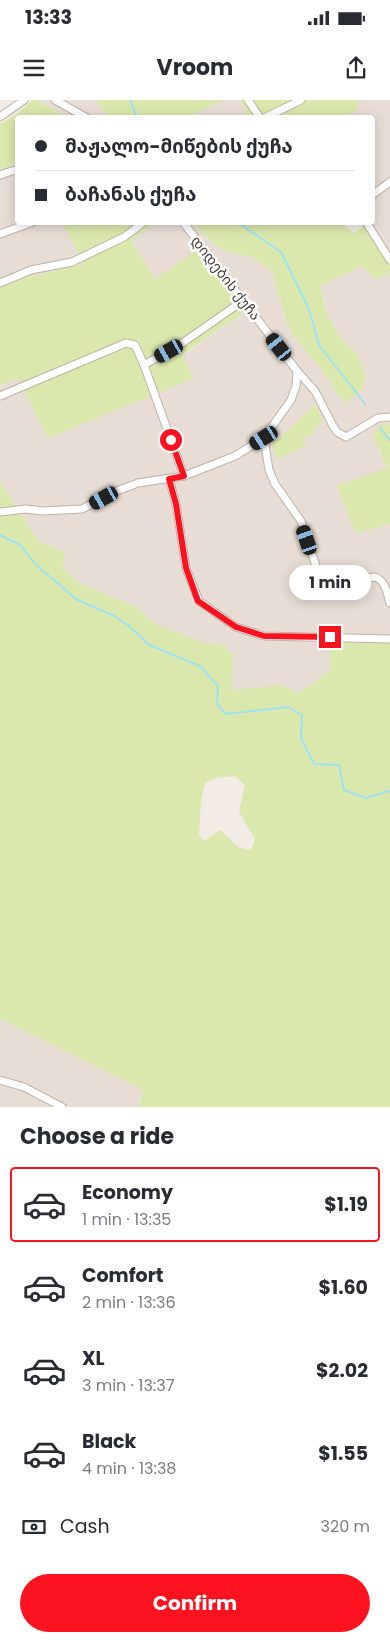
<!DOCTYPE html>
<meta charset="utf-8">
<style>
body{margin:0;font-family:Poppins,"Noto Sans Georgian",sans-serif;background:#f7f7f7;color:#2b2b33;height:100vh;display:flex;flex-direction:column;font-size:19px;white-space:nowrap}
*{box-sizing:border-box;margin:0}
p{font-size:16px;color:#7c7c81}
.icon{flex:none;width:28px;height:28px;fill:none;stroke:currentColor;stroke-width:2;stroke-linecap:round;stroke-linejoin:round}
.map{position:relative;height:1007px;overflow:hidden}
.sheet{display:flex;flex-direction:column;background:#fff;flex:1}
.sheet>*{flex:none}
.guide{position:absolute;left:15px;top:15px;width:360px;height:110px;border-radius:5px;box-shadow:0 2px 12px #0003;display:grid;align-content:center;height:110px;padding:0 20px;background:#fff}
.end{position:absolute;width:22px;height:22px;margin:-11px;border:6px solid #fd121f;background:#fff;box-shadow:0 0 0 2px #fff}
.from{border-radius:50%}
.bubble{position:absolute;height:35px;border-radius:18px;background:#fff;box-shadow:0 2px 12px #0003;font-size:16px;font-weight:700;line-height:35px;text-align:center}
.car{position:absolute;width:15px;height:30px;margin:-15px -8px;border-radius:6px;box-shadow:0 0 4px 1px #0007;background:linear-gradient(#222 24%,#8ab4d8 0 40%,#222 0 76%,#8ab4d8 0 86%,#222 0)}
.guide b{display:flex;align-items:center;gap:18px;height:48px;font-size:19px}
.guide b+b{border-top:1px solid #e1e1e2}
.guide i{width:12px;height:12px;background:#2b2b33}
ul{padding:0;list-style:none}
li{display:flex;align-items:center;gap:15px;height:75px;margin:0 10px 8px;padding:0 10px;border:2px solid transparent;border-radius:5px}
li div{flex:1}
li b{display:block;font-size:19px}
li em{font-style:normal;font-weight:700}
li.on{border-color:#fd121f}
li>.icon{width:45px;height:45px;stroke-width:1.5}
h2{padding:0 20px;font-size:22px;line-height:60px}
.pay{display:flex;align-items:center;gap:12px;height:55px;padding:0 20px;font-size:19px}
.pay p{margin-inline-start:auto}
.button{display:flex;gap:10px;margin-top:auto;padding:10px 20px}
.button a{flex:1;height:58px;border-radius:30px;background:#fd121f;color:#fff;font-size:20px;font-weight:700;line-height:58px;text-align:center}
.status{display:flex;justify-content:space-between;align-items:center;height:35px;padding:0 25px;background:#fff;direction:ltr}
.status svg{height:14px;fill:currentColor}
header{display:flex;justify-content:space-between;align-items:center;height:65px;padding:0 20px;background:#fff;font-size:22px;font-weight:700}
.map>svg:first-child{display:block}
</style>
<div class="status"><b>13:33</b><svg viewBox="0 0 49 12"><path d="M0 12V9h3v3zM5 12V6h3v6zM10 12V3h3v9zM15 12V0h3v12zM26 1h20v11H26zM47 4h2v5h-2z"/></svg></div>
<header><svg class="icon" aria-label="menu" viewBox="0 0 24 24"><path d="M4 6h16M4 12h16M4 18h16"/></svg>Vroom<svg class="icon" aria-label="share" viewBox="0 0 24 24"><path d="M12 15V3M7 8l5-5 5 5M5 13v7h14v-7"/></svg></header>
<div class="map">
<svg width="390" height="1007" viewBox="0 0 390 1007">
<rect width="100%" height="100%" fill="#f3ece6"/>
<g fill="#e7ddd4">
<polygon points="36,0 95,0 110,17 55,17 60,13"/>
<polygon points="174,0 240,0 249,17 182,17"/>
<polygon points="355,0 390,0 390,153 368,123 372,122 372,18 345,17 359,9"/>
<polygon points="17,63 18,122 63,123 85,164 24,178 0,188 0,69"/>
<polygon points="155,123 192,123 218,147 232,153 252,157 272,171 286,222 295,238 325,274 337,293 358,255 343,241 327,214 320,186 361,166 376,179 390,173 390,324 381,325 372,334 387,368 356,433 390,424 390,544 330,539 330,571 298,593 281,586 232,590 232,555 224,545 204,543 154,524 135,507 77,482 63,468 65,452 38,441 0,381 0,286 17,277 48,337 194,278 182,256 247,210 156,180 131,141"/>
<polygon points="0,919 144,990 139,1007 0,1007"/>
</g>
<g fill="#dae8ad" fill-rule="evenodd">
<polygon points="32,0 36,0 60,13 55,17 18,18 17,63 0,69 0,24 16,15"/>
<polygon points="95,0 223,0 188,17 110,18"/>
<polygon points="240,0 355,0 359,9 345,17 249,17"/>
<polygon points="63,123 155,123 131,141 155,179 196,151 247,210 182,255 194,278 48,338 17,278 0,286 0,188 24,178 84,164"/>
<polygon points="192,123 341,123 354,133 368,123 390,153 390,173 376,179 361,166 320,186 327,214 343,241 358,255 365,276 363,289 346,303 337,293 325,274 295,238 286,222 272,171 252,157 232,153 218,147"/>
<polygon points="314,305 319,311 322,324 313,328 315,333 302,339 305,346 278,359 270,342 284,335 283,333 290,329"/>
<polygon points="390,324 390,424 356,433 337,386 387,368 372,334 381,325"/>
<path d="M0 381 38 441 65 452 63 468 77 482 135 507 155 524 204 543 224 545 233 555 232 590 281 585 298 593 330 571V538L390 543V1007H139L143 990 0 919ZM235 676 245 685 239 712 255 739 252 748 247 750 238 747 220 730 204 741 199 734 201 701 205 683 215 678Z"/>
</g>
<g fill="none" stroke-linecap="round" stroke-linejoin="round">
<g stroke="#a0e1f1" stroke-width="2">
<polyline points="130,0 137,18"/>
<polyline points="237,122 281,152 309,209 319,245 365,304"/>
<polyline points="380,328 390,341"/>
<polyline points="0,435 20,445 36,465 76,499 114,516 128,525 149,545 200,566 218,586 217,604 226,614 288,607 302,615 301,638 314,664 339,665 344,690 366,698 390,691"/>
</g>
<g stroke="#bfb2a8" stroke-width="9">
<g id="street">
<polyline points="55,0 87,18"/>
<polyline points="248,0 260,18"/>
<polyline points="0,17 24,0"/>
<polyline points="264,18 301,0"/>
<polyline points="0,75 18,69"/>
<polyline points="372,95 390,82"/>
<polyline points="183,122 297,271 315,291 333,326 337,332 346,337 378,318 390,317"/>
<polyline points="366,122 390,160"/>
<polyline points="0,134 33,122"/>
<polyline points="0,183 31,170 72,162 124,137 144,122"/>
<polyline points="144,265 181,244 244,200"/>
<polyline points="0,296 126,243 135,245 144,265 184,376"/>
<path d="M264 338 269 370 275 384 301 421 320 478 328 484 375 477C386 481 387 493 390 503"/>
<polyline points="169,379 176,404 186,468 199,501 236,527 264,536 390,539"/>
<polyline points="0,412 26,409 43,411 82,409 114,392 138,383 184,376 235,356 264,338 291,300 296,286 297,271"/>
<polyline points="0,980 24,987 62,1007"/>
</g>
</g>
<use href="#street" stroke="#fff" stroke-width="7"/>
</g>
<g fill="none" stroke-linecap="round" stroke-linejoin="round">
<polyline stroke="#fd121f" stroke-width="6" points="171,340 184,376 169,379 176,404 186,468 198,501 236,527 264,536 330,537"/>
</g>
<g text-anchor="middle" stroke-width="5" stroke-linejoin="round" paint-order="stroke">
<g font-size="14" fill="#463c35" stroke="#fff">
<text transform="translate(226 178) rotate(52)" y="5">დიდების ქუჩა</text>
</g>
</g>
</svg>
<i class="end from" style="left:171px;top:340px"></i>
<i class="end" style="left:330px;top:537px"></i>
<div class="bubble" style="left:289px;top:465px;width:82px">1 min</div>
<i class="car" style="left:279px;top:247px;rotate:322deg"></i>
<i class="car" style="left:169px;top:251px;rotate:241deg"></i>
<i class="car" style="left:264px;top:338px;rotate:238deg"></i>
<i class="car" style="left:104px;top:398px;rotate:241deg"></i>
<i class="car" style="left:307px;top:440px;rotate:341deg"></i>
<div class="guide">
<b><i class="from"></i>მაჟალო-მიწების ქუჩა</b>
<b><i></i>ბაჩანას ქუჩა</b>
</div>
</div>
<section class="sheet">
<h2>Choose a ride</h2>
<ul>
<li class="on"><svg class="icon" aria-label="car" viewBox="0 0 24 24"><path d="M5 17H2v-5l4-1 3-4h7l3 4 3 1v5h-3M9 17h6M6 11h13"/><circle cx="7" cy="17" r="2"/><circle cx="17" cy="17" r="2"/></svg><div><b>Economy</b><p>1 min · 13:35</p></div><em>$1.19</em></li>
<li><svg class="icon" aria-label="car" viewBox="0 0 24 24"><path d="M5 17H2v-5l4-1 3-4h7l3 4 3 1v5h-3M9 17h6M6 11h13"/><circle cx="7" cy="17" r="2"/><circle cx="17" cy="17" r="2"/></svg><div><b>Comfort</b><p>2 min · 13:36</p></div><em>$1.60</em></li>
<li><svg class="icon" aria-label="car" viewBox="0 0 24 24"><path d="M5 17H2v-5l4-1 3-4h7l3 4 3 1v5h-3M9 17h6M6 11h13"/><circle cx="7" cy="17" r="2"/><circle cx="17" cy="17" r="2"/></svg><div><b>XL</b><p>3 min · 13:37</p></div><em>$2.02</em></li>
<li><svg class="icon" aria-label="car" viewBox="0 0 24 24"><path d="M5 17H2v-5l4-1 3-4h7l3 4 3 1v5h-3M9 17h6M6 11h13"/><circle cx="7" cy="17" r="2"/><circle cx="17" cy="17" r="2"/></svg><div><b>Black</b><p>4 min · 13:38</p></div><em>$1.55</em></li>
</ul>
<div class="pay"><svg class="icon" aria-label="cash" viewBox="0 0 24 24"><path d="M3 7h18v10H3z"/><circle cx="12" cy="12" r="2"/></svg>Cash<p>320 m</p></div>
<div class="button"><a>Confirm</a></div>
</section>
